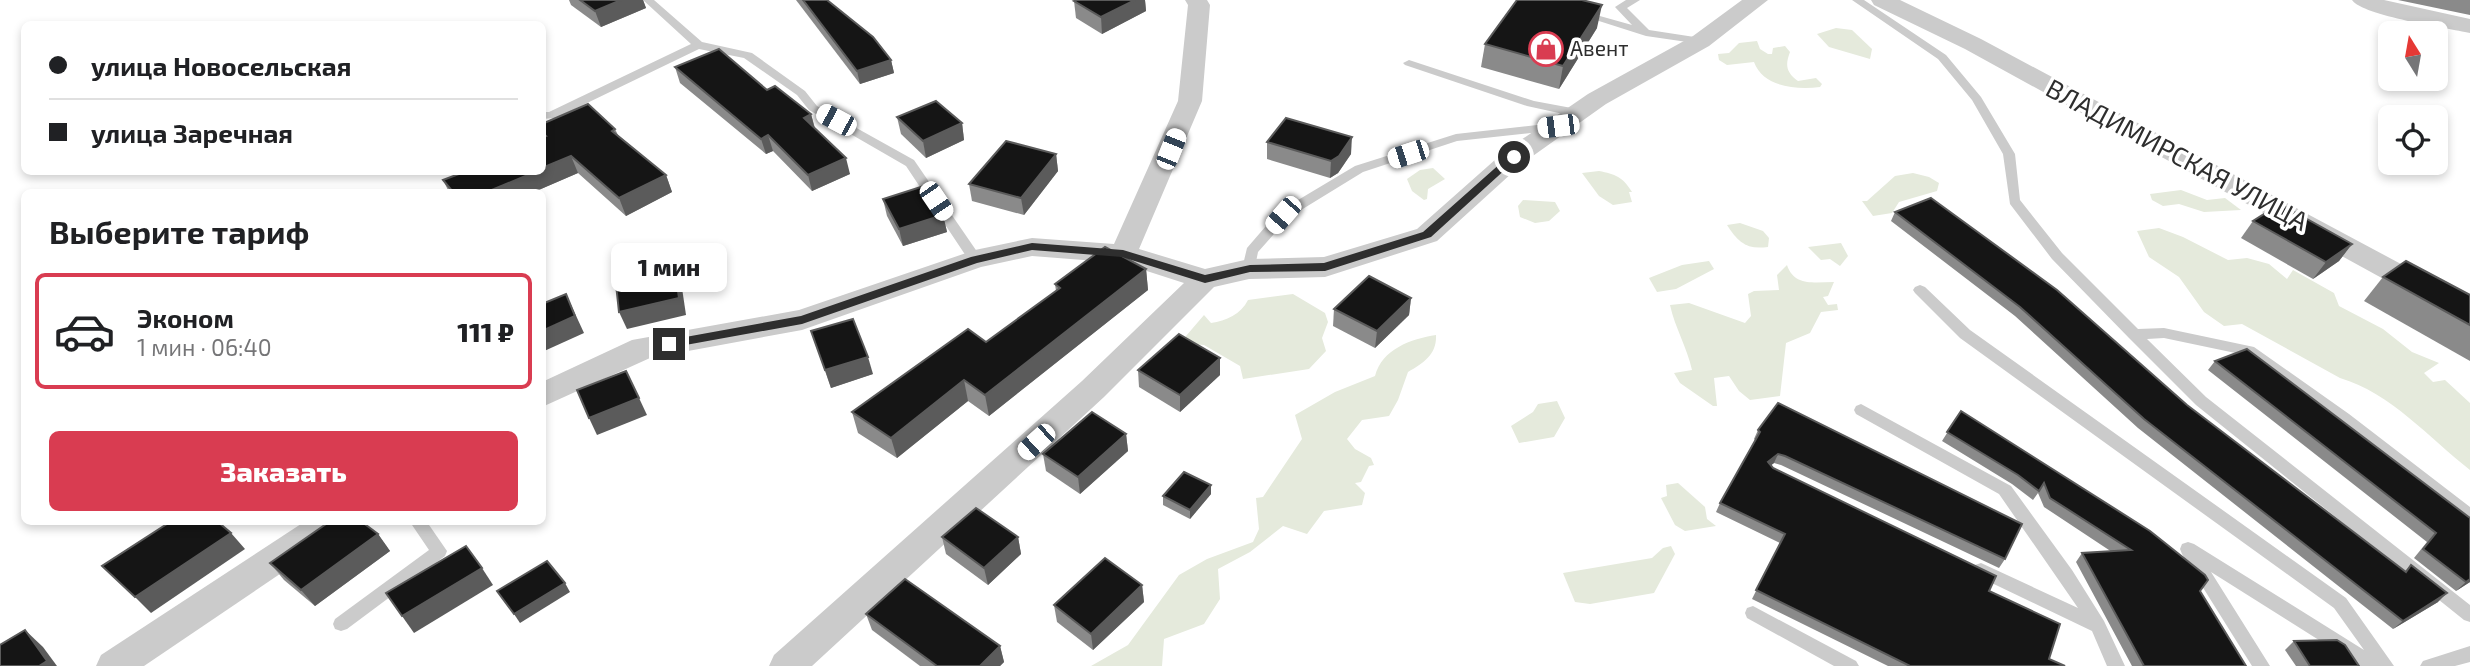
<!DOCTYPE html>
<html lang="ru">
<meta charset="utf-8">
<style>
body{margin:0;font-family:"Exo 2",sans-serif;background:#f6f6f6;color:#202124;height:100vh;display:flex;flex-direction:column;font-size:26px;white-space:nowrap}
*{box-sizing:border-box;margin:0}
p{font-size:23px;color:#757577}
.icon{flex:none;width:38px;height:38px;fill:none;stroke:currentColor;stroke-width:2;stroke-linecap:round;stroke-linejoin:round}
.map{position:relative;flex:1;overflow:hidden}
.details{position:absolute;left:21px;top:189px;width:525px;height:336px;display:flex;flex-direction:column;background:#fff;border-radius:10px;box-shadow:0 4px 10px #0003}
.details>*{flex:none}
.top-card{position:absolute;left:21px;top:21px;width:525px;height:154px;border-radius:10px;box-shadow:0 4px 10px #0003;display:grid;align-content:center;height:154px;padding:0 28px;background:#fff}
.needle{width:46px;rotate:349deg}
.fabs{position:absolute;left:2378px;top:21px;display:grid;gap:14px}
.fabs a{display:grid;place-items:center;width:70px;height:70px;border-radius:10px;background:#fff;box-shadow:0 4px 10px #0003;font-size:35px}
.end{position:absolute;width:32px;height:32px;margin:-16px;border:9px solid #2e2e2e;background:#fff;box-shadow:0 0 0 4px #fff}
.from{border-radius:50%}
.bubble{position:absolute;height:49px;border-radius:10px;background:#fff;box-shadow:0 4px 10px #0003;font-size:23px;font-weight:800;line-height:49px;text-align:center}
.car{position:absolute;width:21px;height:42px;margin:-21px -10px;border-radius:9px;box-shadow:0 0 5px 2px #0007;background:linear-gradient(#fff 24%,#345 0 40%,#fff 0 76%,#345 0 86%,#fff 0)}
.top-card b{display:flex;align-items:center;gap:24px;height:66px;font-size:26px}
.top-card b+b{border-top:2px solid #e0e0e0}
.top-card i{width:18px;height:18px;background:#202124}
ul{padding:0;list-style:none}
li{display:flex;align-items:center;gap:21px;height:116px;margin:0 14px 10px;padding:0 14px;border:4px solid transparent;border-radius:10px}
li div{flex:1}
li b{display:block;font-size:26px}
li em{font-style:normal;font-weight:800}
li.on{border-color:#d93c51}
li>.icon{width:63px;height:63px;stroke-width:1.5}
h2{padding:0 28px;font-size:32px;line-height:84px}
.button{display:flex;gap:14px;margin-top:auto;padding:14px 28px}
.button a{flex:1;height:80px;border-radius:10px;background:#d93c51;color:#fff;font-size:28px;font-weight:800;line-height:80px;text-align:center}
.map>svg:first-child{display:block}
</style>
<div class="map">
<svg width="2470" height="666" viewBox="0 0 2470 666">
<rect width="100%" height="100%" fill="#fff"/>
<g fill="#e5eadc">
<polygon points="1836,28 1852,30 1872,49 1870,59 1829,47 1817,34"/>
<path d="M1757 41 1760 49 1768 54H1772L1773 48 1785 46 1790 52C1785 65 1786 72 1798 81L1816 78 1822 84 1820 87C1796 90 1763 87 1754 62L1727 65 1719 60 1718 54 1729 53 1739 43Z"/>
<polygon points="1433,168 1445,179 1428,189 1427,199 1424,200 1412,191 1407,179 1420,170"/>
<path d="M1599 171C1615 174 1623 177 1632 192H1629L1632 202 1613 205 1599 196 1582 173Z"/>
<polygon points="1913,173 1929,177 1939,183 1937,191 1899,202 1892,213 1873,216 1862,201 1867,201 1895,176"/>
<polygon points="2181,190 2207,200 2225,198 2241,210 2204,212 2179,204 2163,206 2152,200 2150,194"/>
<polygon points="1523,200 1555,202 1560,211 1549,221 1535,223 1520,217 1518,206"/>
<path d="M1740 223 1763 231 1769 238 1768 247C1746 250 1738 242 1727 225Z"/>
<path d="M2159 228 2183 237 2228 260 2247 258 2269 264 2287 279 2293 270 2334 293 2339 306 2383 329 2412 352 2439 363 2424 373 2433 382 2445 380 2470 403V470C2429 438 2391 393 2340 378L2242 324 2224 326 2204 312 2179 277 2149 257 2137 231Z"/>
<polygon points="1841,243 1848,256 1840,266 1830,259 1821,260 1808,247"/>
<polygon points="1709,261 1714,269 1676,289 1657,292 1649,278 1682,265"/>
<path d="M1787 265C1794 287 1816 282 1834 282L1828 296 1823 297 1828 305 1837 304 1838 310 1821 312 1810 333 1786 343 1780 396 1750 400 1739 391 1729 376 1714 378 1717 406H1713L1680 383 1674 373 1692 370C1687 347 1675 328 1670 305L1689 303 1745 323 1751 316 1748 294 1754 291 1779 290 1777 275Z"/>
<path d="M1293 294 1325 313 1328 322 1322 338 1326 351 1309 369 1243 379 1240 366 1204 345 1180 343 1204 315 1211 323C1226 321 1241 314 1248 300Z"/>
<path d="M1436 335C1437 354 1424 363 1408 372L1398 400 1389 416 1362 420 1347 439 1355 449 1371 458 1374 465 1369 466 1361 482 1355 483 1365 493 1362 505 1324 511 1307 534 1283 526 1250 552 1218 569 1220 599 1204 624 1164 639 1162 666H1091L1128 645 1179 575 1207 559 1253 542 1259 529 1256 498 1263 497 1302 439 1295 415 1335 392 1375 376C1382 349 1411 339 1436 335Z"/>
<polygon points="1557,401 1565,418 1554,437 1519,443 1511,426 1533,412 1538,404"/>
<polygon points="1678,483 1705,507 1707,519 1716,526 1685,531 1675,525 1661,498 1667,496 1666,485"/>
<polygon points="1671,546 1675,554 1654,593 1590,604 1575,602 1563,573 1652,558 1663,548"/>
</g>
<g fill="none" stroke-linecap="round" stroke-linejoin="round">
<g fill="#cbcbcb" fill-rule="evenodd">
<polygon points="643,0 654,0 702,42 752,53 805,91 817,106 914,160 980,256 982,259 980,262 970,262 906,166 809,110 797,95 744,58 699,49 556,118 542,119 542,112 549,112 691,44"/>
<polygon points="1626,0 1640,0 1627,8 1649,30 1701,38 1707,41 1701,44 1646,36 1577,14 1582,11 1632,25 1615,7"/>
<polygon points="1852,0 1864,0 1946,55 1981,97 2015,154 2020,200 2062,253 2138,329 2164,328 2254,347 2349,414 2470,507 2470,522 2464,520 2339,422 2245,355 2164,338 2147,339 2206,397 2470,605 2470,622 2464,620 2196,405 2129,338 2052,259 2010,204 2003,154 1972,100 1938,59"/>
<polygon points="1409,60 1534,101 1577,109 1583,113 1577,117 1527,106 1405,65 1403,63"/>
<polygon points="1555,123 1561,127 1559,130 1457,141 1363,172 1288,218 1258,252 1254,272 1244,272 1242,269 1247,248 1278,212 1355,166 1456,134"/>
<polygon points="1920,285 1925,287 1970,330 2346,598 2394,666 2360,666 2211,572 2270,666 2252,666 2182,554 2180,549 2182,544 2188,542 2194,544 2364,650 2334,608 1960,338 1915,293 1913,290 1915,287"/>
<polygon points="1861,404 2011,486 2072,570 2104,621 2125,666 2107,666 2092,631 1975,575 1973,570 1975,565 1981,563 2078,608 1999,494 1856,414 1854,410 1856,406"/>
<polygon points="410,522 427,522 447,551 445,556 347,629 341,631 335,629 333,624 335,619 429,550"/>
<polygon points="1753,606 1856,661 1859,666 1834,666 1747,618 1745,613 1747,608"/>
<polygon points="2470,646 2470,662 2455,666 2420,666 2423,661"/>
</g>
<g fill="#cbcbcb" fill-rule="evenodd">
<polygon points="1185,0 1207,0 1210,5 1202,101 1139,249 1205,269 1249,259 1324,257 1417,229 1505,151 1588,94 1693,36 1742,0 1768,0 1709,46 1606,104 1523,163 1437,241 1325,277 1249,279 1214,287 1104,397 812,666 769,666 774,655 1082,381 1184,283 1122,263 1032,256 981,267 802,330 650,358 542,407 542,382 632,340 799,310 975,250 1032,238 1114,244 1178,101 1188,5"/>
<polygon points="1871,0 1900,0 1981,39 2470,301 2470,324 2460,321 1965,49 1874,5"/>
<path d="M2352 0H2384L2470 19V33C2448 28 2363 16 2352 0Z"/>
<polygon points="304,522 347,522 342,532 144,666 96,666 101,655"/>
</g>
</g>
<g fill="#8a8a8a">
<polygon points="569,0 643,0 646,8 601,27 571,5"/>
<polygon points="796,0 827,0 891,60 894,73 860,84"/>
<polygon points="1077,0 1145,0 1146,11 1102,34 1076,18 1074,1"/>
<polygon points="2398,0 2470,0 2470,15"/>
<polygon points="1597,28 1559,89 1481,67 1485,44"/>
<polygon points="675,67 811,114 815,128 850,174 812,191 773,151 766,154 680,83"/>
<polygon points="897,117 962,123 964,140 926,158 901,134"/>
<polygon points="542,124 615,129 618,135 666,175 672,192 626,216 578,173 534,192 449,192 443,180 542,172"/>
<polygon points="1267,142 1351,154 1338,173 1330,178 1267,159"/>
<polygon points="1056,154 1058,171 1024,215 972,201 969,184"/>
<polygon points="883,199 943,215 947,232 903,246 887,216"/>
<polygon points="1895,212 2187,405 2405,571 2411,565 2438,602 2393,629 2138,428 2015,316 1891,221"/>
<polygon points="2253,221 2352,244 2339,261 2313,279 2241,238"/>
<polygon points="1146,269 1148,290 989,416 968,401 897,458 858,433 852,412 986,342 1056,291 1055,284"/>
<polygon points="2383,277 2470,295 2470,361 2364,301"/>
<polygon points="1411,298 1409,315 1375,348 1333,326 1334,309"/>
<polygon points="811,331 873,374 831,388"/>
<polygon points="2215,361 2470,518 2470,582 2456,591 2414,558 2427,542 2208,370"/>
<polygon points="1138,370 1220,375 1180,412 1139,387"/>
<polygon points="1961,411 2200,591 2246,666 2132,666 2076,562 2082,553 2112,552 2044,507 2038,493 2033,500 2012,484 1942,441"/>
<polygon points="1758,430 2005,559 1999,568 1781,465 1774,463 1771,465 1773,468 1989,591 2049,659 2065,666 1888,666 1752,599 1780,543 1716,512 1720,503 1755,440 1754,439"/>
<polygon points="1126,434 1128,451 1080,494 1046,471 1043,454"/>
<polygon points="1211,485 1211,494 1190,519 1163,505 1163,496"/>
<polygon points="378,534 390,551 315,606 284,580 270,563"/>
<polygon points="942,537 1018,537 1021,554 988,585 946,554"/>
<polygon points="1142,585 1144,602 1093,650 1057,622 1054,605"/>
<polygon points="866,614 1000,646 1004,662 1000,666 920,666 872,630"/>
<polygon points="2294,641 2359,666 2296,666 2285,650"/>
</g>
<g fill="#5b5b5b">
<polygon points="621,0 643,0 646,8 601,27 595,11"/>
<polygon points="1135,0 1145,0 1146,11 1102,34 1101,17"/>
<polygon points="1602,5 1597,28 1559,89 1563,66"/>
<polygon points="891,60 894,73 860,84 857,71"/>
<polygon points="811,114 815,130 804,118"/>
<polygon points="962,123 964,140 926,158 923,141"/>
<polygon points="768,135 773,151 766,154 761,139"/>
<polygon points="1352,137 1351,154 1338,173 1330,178 1331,161"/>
<polygon points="1056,154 1058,171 1024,215 1021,198"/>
<polygon points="571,156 578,173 534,192 487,192 535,172 542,172 542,168"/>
<polygon points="846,158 850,174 812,191 808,175"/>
<polygon points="666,175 672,192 626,216 619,198"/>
<polygon points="943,215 947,232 903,246 899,229"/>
<polygon points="2352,244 2339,261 2313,279 2326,262"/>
<polygon points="1146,269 1148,290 989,416 985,395"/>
<polygon points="675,270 682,288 686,315 627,329 619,312"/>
<polygon points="566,294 584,333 542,352 542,331"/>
<polygon points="1411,298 1409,315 1375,348 1377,331"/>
<polygon points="868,357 873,374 831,388 825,370"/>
<polygon points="1220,358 1220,375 1180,412 1180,395"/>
<polygon points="964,380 968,401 897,458 891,438"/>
<polygon points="639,398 647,415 597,435 589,418"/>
<polygon points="1126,434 1128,451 1080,494 1078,477"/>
<polygon points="1778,454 1774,463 1764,471 1768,462"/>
<polygon points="1211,485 1211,494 1190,519 1190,510"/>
<polygon points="231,533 245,549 151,613 135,597"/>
<polygon points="378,534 390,551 315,606 301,590"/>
<polygon points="1018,537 1021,554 988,585 984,568"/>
<polygon points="482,568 493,585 414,633 402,616"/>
<polygon points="2470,579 2470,582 2456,591 2466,582"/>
<polygon points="565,583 570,592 520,623 514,614"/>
<polygon points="1142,585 1144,602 1093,650 1091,634"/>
<polygon points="2447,593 2438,602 2393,629 2403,621"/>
<polygon points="25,630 43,647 57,666 39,666"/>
<polygon points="1000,646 1004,662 1000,666 980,666"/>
</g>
<g fill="#151515" stroke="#5b5b5b" stroke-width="2">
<polygon points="580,0 621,0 595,11"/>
<polygon points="803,0 827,0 873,37 891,60 857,71"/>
<polygon points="1077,0 1135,0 1101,17 1074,1"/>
<polygon points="1517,0 1582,0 1602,5 1563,66 1485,44"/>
<polygon points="719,49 767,90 775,86 811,114 804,118 846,158 808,175 768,135 761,139 675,67"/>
<polygon points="936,101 962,123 923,141 897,117"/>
<polygon points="588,104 615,129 612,131 666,175 619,198 571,156 542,168 542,137 546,136 542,132 542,124"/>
<polygon points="1286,118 1352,137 1339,156 1331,161 1267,142"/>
<polygon points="1006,141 1056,154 1021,198 969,184"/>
<polygon points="464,172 535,172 487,192 453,192 443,180"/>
<polygon points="924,186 943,215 899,229 883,199"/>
<polygon points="1931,198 2057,290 2187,405 2406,572 2411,565 2447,593 2403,621 2144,419 2020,307 1895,212"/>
<polygon points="2280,204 2352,244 2326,262 2253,221"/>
<polygon points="1105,247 1146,269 985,395 964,380 891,438 852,412 968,329 986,342 1060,288 1055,284"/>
<polygon points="2406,261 2470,295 2470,325 2383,277"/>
<polygon points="675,270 679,298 619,312 616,284"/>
<polygon points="1369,276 1411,298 1377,331 1334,309"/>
<polygon points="566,294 575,316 542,331 542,304"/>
<polygon points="853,319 868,357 825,370 811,331"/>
<polygon points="1179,334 1220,358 1180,395 1138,370"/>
<polygon points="2247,349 2470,518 2470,579 2466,582 2423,549 2436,533 2215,361"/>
<polygon points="626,371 639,398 589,418 577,390"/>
<polygon points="1778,403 2022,524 2005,559 1785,456 1778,454 1768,462 1773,468 1996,576 1989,591 2060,624 2049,659 2065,666 1910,666 1756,590 1785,534 1720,503 1760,432 1758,430"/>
<polygon points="1961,411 2150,531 2205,575 2208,580 2200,591 2246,666 2144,666 2082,553 2131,550 2050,498 2044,483 2039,491 2018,475 1947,432"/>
<polygon points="1092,412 1126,434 1078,477 1043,454"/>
<polygon points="1184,472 1211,485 1190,510 1163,496"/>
<polygon points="976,508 1018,537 984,568 942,537"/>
<polygon points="170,522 218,522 231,533 135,597 102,566"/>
<polygon points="329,522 362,522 378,534 301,590 270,563"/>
<polygon points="466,546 482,568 402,616 386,593"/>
<polygon points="1105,558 1142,585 1091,634 1054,605"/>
<polygon points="547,561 565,583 514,614 497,591"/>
<polygon points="905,579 1000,646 980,666 937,666 866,614"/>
<polygon points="25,630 47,661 39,666 0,666 0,645"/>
<polygon points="2337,640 2345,645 2359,666 2310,666 2294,641"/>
</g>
<polygon fill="#2e2e2e" points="1511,154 1519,157 1431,237 1325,271 1250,272 1205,283 1122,257 1032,250 977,263 802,324 669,348 664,344 669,340 801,316 971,257 1032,243 1123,250 1205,275 1250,265 1324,263 1423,232"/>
<defs>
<g id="shop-ring" transform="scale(1.75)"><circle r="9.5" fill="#fff" stroke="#d93c51" stroke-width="1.5"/><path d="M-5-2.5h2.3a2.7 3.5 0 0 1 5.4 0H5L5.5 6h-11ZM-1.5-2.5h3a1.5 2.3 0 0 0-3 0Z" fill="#d93c51"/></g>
</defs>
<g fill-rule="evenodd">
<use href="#shop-ring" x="1546" y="49"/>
</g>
<g text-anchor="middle" stroke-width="7" stroke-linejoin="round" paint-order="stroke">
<g font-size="21" fill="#2e2e2e" stroke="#fff" text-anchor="start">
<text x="1570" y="56">Авент</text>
</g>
<g font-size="26" fill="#2e2e2e" stroke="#fff">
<text transform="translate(2177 155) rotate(28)" y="9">ВЛАДИМИРСКАЯ УЛИЦА</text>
</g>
</g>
</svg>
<div class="fabs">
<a><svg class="needle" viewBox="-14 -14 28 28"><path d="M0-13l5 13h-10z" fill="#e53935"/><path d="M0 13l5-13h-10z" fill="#757577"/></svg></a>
<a><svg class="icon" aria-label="locate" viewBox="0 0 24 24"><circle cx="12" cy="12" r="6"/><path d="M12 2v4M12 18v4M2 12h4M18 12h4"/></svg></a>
</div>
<i class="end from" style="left:1514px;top:157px"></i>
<i class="end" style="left:669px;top:344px"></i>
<div class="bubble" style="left:611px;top:243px;width:116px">1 мин</div>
<i class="car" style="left:836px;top:120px;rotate:298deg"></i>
<i class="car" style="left:1558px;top:126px;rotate:263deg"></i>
<i class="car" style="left:1171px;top:149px;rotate:22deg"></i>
<i class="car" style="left:1408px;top:154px;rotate:252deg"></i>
<i class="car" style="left:936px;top:201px;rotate:146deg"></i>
<i class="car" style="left:1283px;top:215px;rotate:221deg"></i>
<i class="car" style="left:1036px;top:442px;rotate:228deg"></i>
<div class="top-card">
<b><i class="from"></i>улица Новосельская</b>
<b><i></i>улица Заречная</b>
</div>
<section class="details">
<h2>Выберите тариф</h2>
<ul>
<li class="on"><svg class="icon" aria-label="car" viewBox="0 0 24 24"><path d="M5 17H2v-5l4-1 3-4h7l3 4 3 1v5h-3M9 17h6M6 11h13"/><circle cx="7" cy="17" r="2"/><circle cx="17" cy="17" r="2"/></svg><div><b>Эконом</b><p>1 мин · 06:40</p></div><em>111 ₽</em></li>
</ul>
<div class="button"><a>Заказать</a></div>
</section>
</div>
